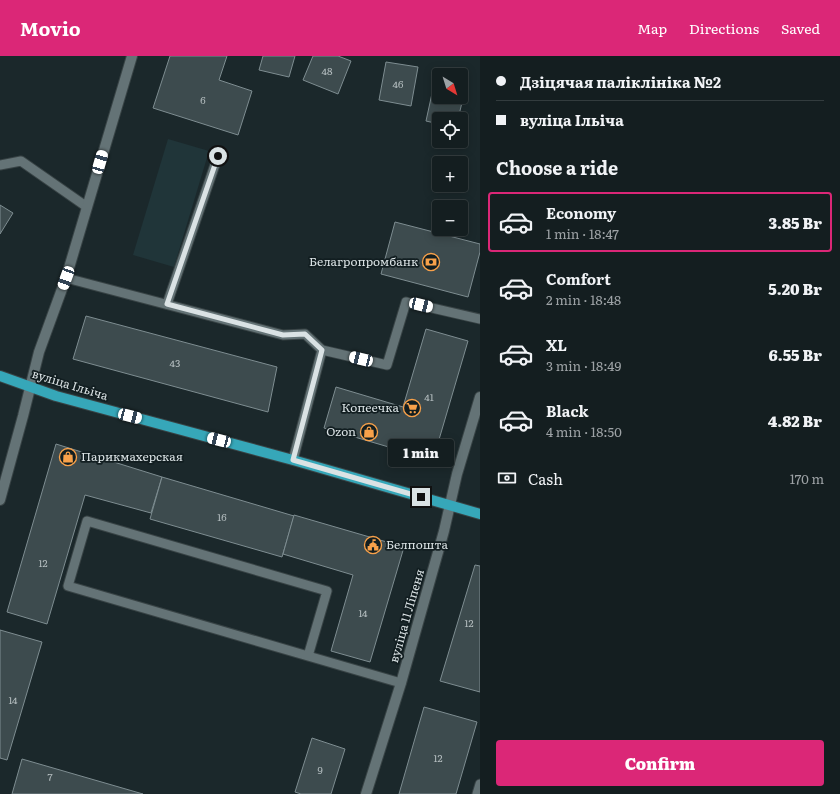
<!DOCTYPE html>
<meta charset="utf-8">
<style>
body{margin:0;font-family:Literata,serif;background:#1d2729;color:#f1f3f6;height:100vh;display:flex;flex-direction:column;font-size:15px;white-space:nowrap}
*{box-sizing:border-box;margin:0}
p{font-size:13px;color:#9da2a5}
.icon{flex:none;width:22px;height:22px;fill:none;stroke:currentColor;stroke-width:2;stroke-linecap:round;stroke-linejoin:round}
.map{position:relative;flex:1;overflow:hidden}
.panel{display:flex;flex-direction:column;background:#141e20;width:360px}
.panel>*{flex:none}
.hud{display:grid;align-content:center;height:88px;padding:0 16px;background:#141e20}
.needle{width:26px;rotate:142deg}
.fabs{position:absolute;left:432px;top:12px;display:grid;gap:8px}
.fabs a{display:grid;place-items:center;width:36px;height:36px;border-radius:4px;background:#141e20;box-shadow:0 2px 10px #0003,0 0 0 1px #333c3e;font-size:20px}
.end{position:absolute;width:18px;height:18px;margin:-9px;border:5px solid #dae2e4;background:#111;box-shadow:0 0 0 2px #111}
.from{border-radius:50%}
.bubble{position:absolute;height:28px;border-radius:4px;background:#141e20;box-shadow:0 2px 10px #0003,0 0 0 1px #333c3e;font-size:13px;font-weight:800;line-height:28px;text-align:center}
.car{position:absolute;width:12px;height:24px;margin:-12px -6px;border-radius:5px;box-shadow:0 0 3px 1px #0007;background:linear-gradient(#fff 24%,#345 0 40%,#fff 0 76%,#345 0 86%,#fff 0)}
.hud b{display:flex;align-items:center;gap:14px;height:38px;font-size:15px}
.hud b+b{border-top:1px solid #333c3e}
.hud i{width:10px;height:10px;background:#f1f3f6}
ul{padding:0;list-style:none}
li{display:flex;align-items:center;gap:12px;height:60px;margin:0 8px 6px;padding:0 8px;border:2px solid transparent;border-radius:4px}
li div{flex:1}
li b{display:block;font-size:15px}
li em{font-style:normal;font-weight:800}
li.selected{border-color:#db2777}
li>.icon{width:36px;height:36px;stroke-width:1.5}
h2{padding:0 16px;font-size:18px;line-height:48px}
.pay{display:flex;align-items:center;gap:10px;height:44px;padding:0 16px;font-size:15px}
.pay p{margin-inline-start:auto}
.cta{display:flex;gap:8px;margin-top:auto;padding:8px 16px}
.cta a{flex:1;height:46px;border-radius:4px;background:#db2777;color:#fff;font-size:16px;font-weight:800;line-height:46px;text-align:center}
header{display:flex;align-items:center;gap:24px;box-sizing:border-box;height:56px;padding:0 20px;background:#db2777;color:#fff}
header strong{font-size:19px}
nav{display:flex;gap:22px;margin-inline-start:auto;font-size:14px}
main{display:flex;flex:1;min-height:0}
.map>svg:first-child{display:block}
</style>
<header>
<strong>Movio</strong>
<nav><a>Map</a><a>Directions</a><a>Saved</a></nav>
</header>
<main>
<div class="map">
<svg width="480" height="738" viewBox="0 0 480 738">
<rect width="100%" height="100%" fill="#1b282b"/>
<polygon fill="#203539" points="168,83 209,95 174,211 133,199"/>
<g fill="#3d4b4e" stroke="#7e8d91">
<polygon points="170,0 227,0 219,24 252,35 238,79 153,52"/>
<polygon points="263,0 295,0 289,21 259,14"/>
<polygon points="313,0 338,0 351,5 338,38 303,24"/>
<polygon points="386,6 418,11 411,50 379,44"/>
<polygon points="436,19 439,19 439,41 461,41 461,24 467,26 458,63 439,63 439,68 426,65"/>
<polygon points="0,149 13,157 0,178"/>
<polygon points="395,166 480,188 480,196 468,241 381,218"/>
<polygon points="86,260 277,311 268,356 73,303"/>
<polygon points="426,273 468,285 433,404 324,372 336,331 403,351"/>
<polygon points="56,388 162,421 151,457 85,439 47,568 7,556"/>
<polygon points="162,421 294,460 282,501 150,463"/>
<polygon points="294,459 404,491 370,606 331,595 353,519 283,498"/>
<polygon points="475,509 480,510 480,636 440,625"/>
<polygon points="0,574 42,586 7,704 0,702"/>
<polygon points="424,651 477,666 456,738 399,738"/>
<polygon points="312,682 345,693 331,738 301,738 295,736"/>
<polygon points="22,703 143,738 12,738"/>
</g>
<g fill="none" stroke-linecap="round" stroke-linejoin="round">
<g stroke="#384345" stroke-width="11">
<g id="lane">
<polyline points="0,109 21,105 87,151"/>
<polyline points="66,222 283,279 305,278 322,294"/>
<polyline points="167,248 218,100"/>
<polyline points="293,404 322,294 387,309 406,246 480,263"/>
<polyline points="308,600 68,530 87,465 327,535 308,600 401,627"/>
<polyline points="477,738 480,728"/>
</g>
</g>
<g stroke="#384345" stroke-width="12">
<g id="street">
<polyline points="0,444 23,360 39,296 66,222 132,0"/>
<polyline points="366,738 401,627 444,475 457,418 480,341"/>
</g>
</g>
<g stroke="#384345" stroke-width="12">
<polyline id="primary" points="0,320 56,340 293,404 480,458"/>
</g>
<use href="#lane" stroke="#647376" stroke-width="9"/>
<use href="#street" stroke="#647376" stroke-width="10"/>
<use href="#primary" stroke="#36a7b9" stroke-width="10"/>
</g>
<g fill="none" stroke-linecap="round" stroke-linejoin="round">
<polyline stroke="#dae2e4" stroke-width="5" points="218,100 167,248 283,279 305,278 322,294 293,404 421,441"/>
</g>
<defs>
<g id="bank-ring" transform="scale(0.9)"><circle r="9.5" fill="#121e21" stroke="#f8a14a" stroke-width="1.5"/><path d="M-6-4H6V4H-6ZM0-2.3a2.3 2.3 0 1 0 0 4.6a2.3 2.3 0 1 0 0-4.6Z" fill="#f8a14a"/></g>
<g id="supermarket-ring" transform="scale(0.9)"><circle r="9.5" fill="#121e21" stroke="#f8a14a" stroke-width="1.5"/><path d="M-6-5.5h2.5l.6 2H6L4.5 2H-2.5L-4.4-4H-6ZM-1.5 3.2a1.3 1.3 0 1 0 .1 0ZM3 3.2a1.3 1.3 0 1 0 .1 0Z" fill="#f8a14a"/></g>
<g id="shop-ring" transform="scale(0.9)"><circle r="9.5" fill="#121e21" stroke="#f8a14a" stroke-width="1.5"/><path d="M-5-2.5h2.3a2.7 3.5 0 0 1 5.4 0H5L5.5 6h-11ZM-1.5-2.5h3a1.5 2.3 0 0 0-3 0Z" fill="#f8a14a"/></g>
<g id="civic-ring" transform="scale(0.9)"><circle r="9.5" fill="#121e21" stroke="#f8a14a" stroke-width="1.5"/><path d="M-.6-6.5H3V-4.5H.6V-3L4-1V1h2V6H-6V1h2V-1L-.6-3ZM-1.2 2.5V6h2.4V2.5Z" fill="#f8a14a"/></g>
</defs>
<g fill-rule="evenodd">
<use href="#bank-ring" x="431" y="206"/>
<use href="#supermarket-ring" x="412" y="352"/>
<use href="#shop-ring" x="369" y="376"/>
<use href="#shop-ring" x="68" y="401"/>
<use href="#civic-ring" x="373" y="489"/>
</g>
<g text-anchor="middle" stroke-width="3.5" stroke-linejoin="round" paint-order="stroke">
<g font-size="10" fill="#b3bcbe">
<text x="327" y="19">48</text>
<text x="398" y="32">46</text>
<text x="203" y="48">6</text>
<text x="175" y="311">43</text>
<text x="429" y="345">41</text>
<text x="222" y="465">16</text>
<text x="43" y="511">12</text>
<text x="363" y="561">14</text>
<text x="469" y="571">12</text>
<text x="13" y="648">14</text>
<text x="438" y="706">12</text>
<text x="320" y="718">9</text>
<text x="50" y="725">7</text>
</g>
<g font-size="12" fill="#dae2e4" stroke="#121e21" text-anchor="end">
<text x="418" y="210">Белагропромбанк</text>
<text x="399" y="356">Копеечка</text>
<text x="356" y="380">Ozon</text>
<text x="81" y="405" text-anchor="start">Парикмахерская</text>
<text x="386" y="493" text-anchor="start">Белпошта</text>
</g>
<g font-size="12" fill="#dae2e4" stroke="#121e21">
<text transform="translate(70 329) rotate(17)" y="4">вуліца Ільіча</text>
<text transform="translate(407 560) rotate(-74)" y="4">вуліца 11 Ліпеня</text>
</g>
</g>
</svg>
<div class="fabs">
<a><svg class="needle" viewBox="-14 -14 28 28"><path d="M0-13l5 13h-10z" fill="#e53935"/><path d="M0 13l5-13h-10z" fill="#9da2a5"/></svg></a>
<a><svg class="icon" aria-label="locate" viewBox="0 0 24 24"><circle cx="12" cy="12" r="6"/><path d="M12 2v4M12 18v4M2 12h4M18 12h4"/></svg></a>
<a>+</a>
<a>−</a>
</div>
<i class="end from" style="left:218px;top:100px"></i>
<i class="end" style="left:421px;top:441px"></i>
<div class="bubble" style="left:388px;top:383px;width:66px">1 min</div>
<i class="car" style="left:100px;top:106px;rotate:16deg"></i>
<i class="car" style="left:66px;top:222px;rotate:200deg"></i>
<i class="car" style="left:421px;top:249px;rotate:103deg"></i>
<i class="car" style="left:361px;top:303px;rotate:284deg"></i>
<i class="car" style="left:130px;top:360px;rotate:105deg"></i>
<i class="car" style="left:219px;top:384px;rotate:285deg"></i>
</div>
<section class="panel">
<div class="hud">
<b><i class="from"></i>Дзіцячая паліклініка №2</b>
<b><i></i>вуліца Ільіча</b>
</div>
<h2>Choose a ride</h2>
<ul>
<li class="selected"><svg class="icon" aria-label="car" viewBox="0 0 24 24"><path d="M5 17H2v-5l4-1 3-4h7l3 4 3 1v5h-3M9 17h6M6 11h13"/><circle cx="7" cy="17" r="2"/><circle cx="17" cy="17" r="2"/></svg><div><b>Economy</b><p>1 min · 18:47</p></div><em>3.85 Br</em></li>
<li><svg class="icon" aria-label="car" viewBox="0 0 24 24"><path d="M5 17H2v-5l4-1 3-4h7l3 4 3 1v5h-3M9 17h6M6 11h13"/><circle cx="7" cy="17" r="2"/><circle cx="17" cy="17" r="2"/></svg><div><b>Comfort</b><p>2 min · 18:48</p></div><em>5.20 Br</em></li>
<li><svg class="icon" aria-label="car" viewBox="0 0 24 24"><path d="M5 17H2v-5l4-1 3-4h7l3 4 3 1v5h-3M9 17h6M6 11h13"/><circle cx="7" cy="17" r="2"/><circle cx="17" cy="17" r="2"/></svg><div><b>XL</b><p>3 min · 18:49</p></div><em>6.55 Br</em></li>
<li><svg class="icon" aria-label="car" viewBox="0 0 24 24"><path d="M5 17H2v-5l4-1 3-4h7l3 4 3 1v5h-3M9 17h6M6 11h13"/><circle cx="7" cy="17" r="2"/><circle cx="17" cy="17" r="2"/></svg><div><b>Black</b><p>4 min · 18:50</p></div><em>4.82 Br</em></li>
</ul>
<div class="pay"><svg class="icon" aria-label="cash" viewBox="0 0 24 24"><path d="M3 7h18v10H3z"/><circle cx="12" cy="12" r="2"/></svg>Cash<p>170 m</p></div>
<div class="cta"><a>Confirm</a></div>
</section>
</main>
